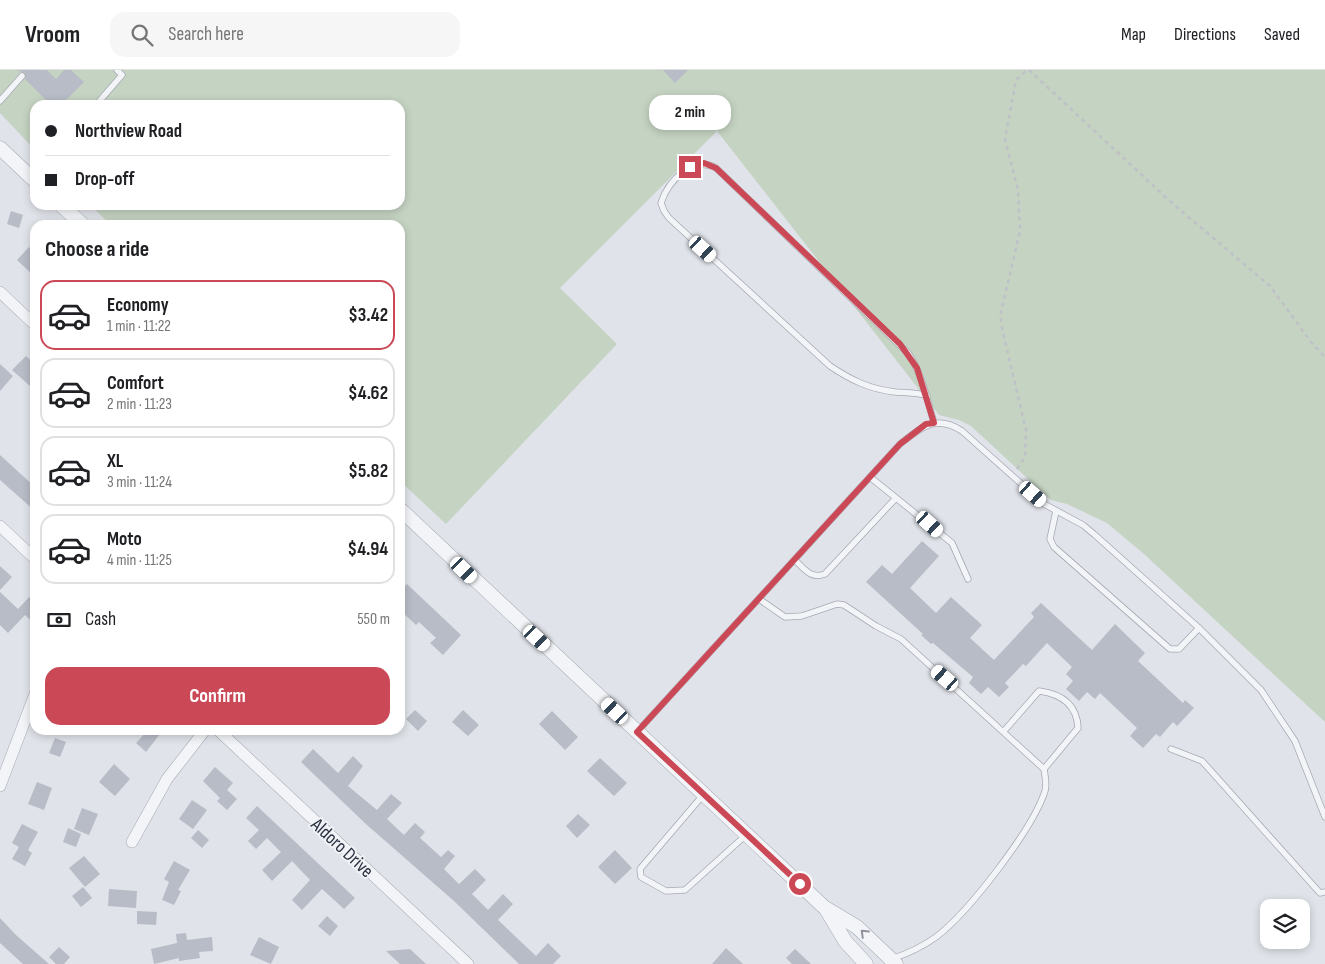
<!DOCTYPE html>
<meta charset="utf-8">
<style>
body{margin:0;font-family:"Sofia Sans Condensed",sans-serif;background:#f6f6f6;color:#202124;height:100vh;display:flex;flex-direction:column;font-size:19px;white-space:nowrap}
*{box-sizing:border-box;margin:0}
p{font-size:16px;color:#757577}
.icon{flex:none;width:28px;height:28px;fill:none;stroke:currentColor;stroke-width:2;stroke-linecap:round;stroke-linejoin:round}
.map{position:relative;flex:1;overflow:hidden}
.panel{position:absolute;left:30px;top:150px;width:375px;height:515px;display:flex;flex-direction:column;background:#fff;border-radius:15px;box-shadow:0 2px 8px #0003}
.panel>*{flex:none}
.top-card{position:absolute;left:30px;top:30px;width:375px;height:110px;border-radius:15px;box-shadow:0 2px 8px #0003;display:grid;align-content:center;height:110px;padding:0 15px;background:#fff}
.buttons{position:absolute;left:1260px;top:829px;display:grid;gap:10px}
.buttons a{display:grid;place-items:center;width:50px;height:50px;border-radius:10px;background:#fff;box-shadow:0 2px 8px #0003;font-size:25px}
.end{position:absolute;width:22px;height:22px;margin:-11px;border:6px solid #cb4956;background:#fff;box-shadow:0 0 0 2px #fff}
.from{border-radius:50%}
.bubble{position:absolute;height:35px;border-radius:15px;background:#fff;box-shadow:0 2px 8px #0003;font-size:16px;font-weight:700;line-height:35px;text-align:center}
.car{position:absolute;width:15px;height:30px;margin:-15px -8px;border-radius:6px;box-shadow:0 0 4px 1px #0007;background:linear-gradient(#fff 24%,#345 0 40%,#fff 0 76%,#345 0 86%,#fff 0)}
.top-card b{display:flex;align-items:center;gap:18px;height:48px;font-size:19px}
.top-card b+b{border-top:1px solid #e0e0e0}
.top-card i{width:12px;height:12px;background:#202124}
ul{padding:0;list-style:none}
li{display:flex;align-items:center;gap:15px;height:70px;margin:0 10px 8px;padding:0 5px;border:2px solid #e0e0e0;border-radius:15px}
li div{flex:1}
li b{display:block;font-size:19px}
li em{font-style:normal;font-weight:700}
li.on{border-color:#cb4956}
li>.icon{width:45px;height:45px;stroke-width:1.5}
h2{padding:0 15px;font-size:22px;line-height:60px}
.pay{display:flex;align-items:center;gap:12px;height:55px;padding:0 15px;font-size:19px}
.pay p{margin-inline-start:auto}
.cta{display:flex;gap:10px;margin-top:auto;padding:10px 15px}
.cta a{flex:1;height:58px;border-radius:15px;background:#cb4956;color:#fff;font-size:20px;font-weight:700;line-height:58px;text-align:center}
header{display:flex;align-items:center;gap:30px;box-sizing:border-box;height:70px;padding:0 25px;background:#fff;border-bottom:1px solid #e0e0e0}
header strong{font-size:24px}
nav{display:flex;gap:28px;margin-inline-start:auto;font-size:18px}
.search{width:350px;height:45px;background:#f6f6f6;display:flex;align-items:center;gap:12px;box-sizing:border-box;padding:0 18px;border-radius:15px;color:#757577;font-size:19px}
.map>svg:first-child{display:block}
</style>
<header>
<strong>Vroom</strong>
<div class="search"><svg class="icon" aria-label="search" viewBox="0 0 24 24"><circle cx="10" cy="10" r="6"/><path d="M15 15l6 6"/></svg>Search here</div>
<nav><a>Map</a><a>Directions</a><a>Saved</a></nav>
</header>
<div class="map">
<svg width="1325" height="894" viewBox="0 0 1325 894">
<rect width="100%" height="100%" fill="#e0e3e9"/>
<polygon fill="#c5d3c2" points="0,0 1325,0 1325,652 1144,484 1107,453 1067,434 1051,430 971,356 959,350 939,345 717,61 560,218 617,274 446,454 400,411 400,155 111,155 90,135 400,135 400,35 35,35 35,80 0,43"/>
<g fill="#b8bcc6">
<polygon points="16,0 47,0 56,9 64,0 71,0 84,12 61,35 51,35 25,9 25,3"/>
<polygon points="663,0 688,0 675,13"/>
<polygon points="11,141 23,145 19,158 7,154"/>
<polygon points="29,177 35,183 35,207 17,190"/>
<polygon points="26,286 35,294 35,310 30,316 12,300"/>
<polygon points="0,294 13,306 0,321"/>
<polygon points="0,385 35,417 35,441 0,410"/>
<polygon points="922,471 939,486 910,518 936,543 951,527 982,555 970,568 994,590 1034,547 1031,543 1041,533 1092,580 1115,554 1145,583 1138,591 1183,633 1185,630 1194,638 1177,656 1173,652 1160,667 1156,664 1143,678 1130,666 1137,658 1100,623 1095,629 1087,622 1079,631 1066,619 1073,611 1066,604 1072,597 1047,573 1026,596 1023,594 1005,613 1009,617 999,627 988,617 981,624 969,613 973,607 933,573 931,574 921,565 923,564 866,512 882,495 892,504"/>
<polygon points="0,496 12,507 0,520"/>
<polygon points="407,514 461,565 443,585 430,573 436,568 419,552 416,555 400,540 400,521"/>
<polygon points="35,521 35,554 25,545 8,563 0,555 0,522 18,539"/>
<polygon points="415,640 427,651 418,661 406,649"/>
<polygon points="463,640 479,655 468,666 452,652"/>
<polygon points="552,641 578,667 565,680 539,654"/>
<polygon points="148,660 163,660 146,682 136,673"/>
<polygon points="55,668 66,672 60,687 49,683"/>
<polygon points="313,679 338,703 353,686 363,696 348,716 377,740 391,724 402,733 387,749 404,765 415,753 425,762 420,768 441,787 448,780 455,786 444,799 459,814 475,799 486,810 472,824 488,840 503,824 513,834 498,850 536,886 548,873 561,886 553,894 519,894 454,831 367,755 301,692"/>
<polygon points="600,688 627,713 614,726 587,701"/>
<polygon points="114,694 130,709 115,726 99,712"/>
<polygon points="215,697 233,713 227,720 237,729 227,740 217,731 220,728 203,711"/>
<polygon points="37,712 52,718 44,740 28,734"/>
<polygon points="192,730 207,740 193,759 179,749"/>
<polygon points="257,736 355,828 344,839 322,819 302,840 292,830 310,810 292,791 272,811 262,800 281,782 267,768 256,779 248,771 259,760 246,748"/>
<polygon points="82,738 98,744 89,765 74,759"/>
<polygon points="578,744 590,755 577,768 566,756"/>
<polygon points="22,754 38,762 28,780 32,783 25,796 12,789 19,777 12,773"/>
<polygon points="68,758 81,764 76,777 63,772"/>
<polygon points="198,760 209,770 202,778 191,768"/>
<polygon points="615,780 632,798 615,814 598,797"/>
<polygon points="84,786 100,804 85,817 69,798"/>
<polygon points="174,791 190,800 178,820 181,821 174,835 162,830 169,812 164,809"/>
<polygon points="83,817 92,828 81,837 72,826"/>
<polygon points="109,819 137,821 136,838 108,836"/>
<polygon points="137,841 157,842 156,855 137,854"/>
<polygon points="327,846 338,856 330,866 318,856"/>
<polygon points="0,848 16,865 49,894 23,894 0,873"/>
<polygon points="186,863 187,870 212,867 213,881 199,882 200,888 179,891 179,888 154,894 151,879 177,873 176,864"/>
<polygon points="259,867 279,877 271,894 250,885"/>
<polygon points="59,877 70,887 64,894 56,894 49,887"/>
<polygon points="726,878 743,894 712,894"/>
<polygon points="410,879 426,894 400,894 386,881"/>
<polygon points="795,879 811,894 792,894 786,888"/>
</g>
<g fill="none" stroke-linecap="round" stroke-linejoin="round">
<g stroke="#a5aab3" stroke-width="7">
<g id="service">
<polyline points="0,31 22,6"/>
<polyline points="96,35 122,5 117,0"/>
<path d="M927 326C916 322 907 323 895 322 869 319 851 310 830 296L669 148 664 141 661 133C668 111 693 85 716 98L908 283C922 304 927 329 934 353"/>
<polyline points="870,407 952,473 968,509"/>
<polyline points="1056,441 1050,469 1054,477 1170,579 1179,579 1199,558"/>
<path d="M795 490C805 500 811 509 825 504L895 429"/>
<path d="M759 529 785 547 802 546 837 534 844 535 876 556 901 569 1044 699C1045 706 1047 714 1045 721 1033 759 968 843 936 867 922 877 907 884 891 889"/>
<path d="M1004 661 1039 621C1062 624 1077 635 1078 658L1044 699"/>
<path d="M637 662 900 374C921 357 936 344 962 361L1044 434 1083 455 1095 465 1199 558 1261 620 1295 671 1325 747"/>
<polyline points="1171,679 1202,691 1320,823 1325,822"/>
<polyline points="704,724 640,799 641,807 666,821 685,820 746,765"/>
</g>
</g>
<g stroke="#a5aab3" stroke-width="12">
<g id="minor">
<polyline points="0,222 35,255"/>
<polyline points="0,456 35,489"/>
<polyline points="218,660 468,894"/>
<polyline points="0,716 35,624"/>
<polyline points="132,772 167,709 205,660"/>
</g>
</g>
<g stroke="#a5aab3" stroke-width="15">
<g id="tertiary">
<polyline points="0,78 35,111"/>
<polyline points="61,135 83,155"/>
<polyline points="400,439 826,839 845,871 866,894"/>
<polyline points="827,839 857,857 896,894"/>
</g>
</g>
<g stroke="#bec1c7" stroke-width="2.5" stroke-dasharray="4 4" stroke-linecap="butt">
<polyline points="1029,0 1173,134 1270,216 1311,272 1325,287"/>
<polyline points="1017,399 1025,387 1026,360 1001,254 1001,242 1020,161 1018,120 1005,69 1016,10 1027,0"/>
</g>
<use href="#service" stroke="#f3f4f7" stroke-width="5.5"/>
<use href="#minor" stroke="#f3f4f7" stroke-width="11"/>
<use href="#tertiary" stroke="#f3f4f7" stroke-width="14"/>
</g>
<defs><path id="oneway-chevron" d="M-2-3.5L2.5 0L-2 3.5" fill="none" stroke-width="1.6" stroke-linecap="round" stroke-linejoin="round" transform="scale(1.25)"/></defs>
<use stroke="#8e929c" href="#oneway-chevron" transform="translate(864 863) rotate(-136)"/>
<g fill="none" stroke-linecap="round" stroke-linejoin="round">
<polyline stroke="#cb4956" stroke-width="6" points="690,97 704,93 716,98 900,274 917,298 934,353 926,354 900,374 637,662 800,814"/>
</g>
<g text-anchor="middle" stroke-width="4" stroke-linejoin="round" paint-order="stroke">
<g font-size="19" fill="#293040" stroke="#f0f2f6">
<text transform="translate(343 777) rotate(43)" y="7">Aldoro Drive</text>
</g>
</g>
</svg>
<div class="buttons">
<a><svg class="icon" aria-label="layers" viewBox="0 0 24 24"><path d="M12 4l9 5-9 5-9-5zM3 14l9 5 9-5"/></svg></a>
</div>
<i class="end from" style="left:800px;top:814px"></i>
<i class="end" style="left:690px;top:97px"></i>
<div class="bubble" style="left:649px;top:25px;width:82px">2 min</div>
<i class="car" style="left:703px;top:179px;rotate:132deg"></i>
<i class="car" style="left:1033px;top:424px;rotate:131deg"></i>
<i class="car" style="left:930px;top:454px;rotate:132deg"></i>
<i class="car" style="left:464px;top:500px;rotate:134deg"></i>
<i class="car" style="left:537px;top:568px;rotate:133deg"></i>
<i class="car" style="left:945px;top:608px;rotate:311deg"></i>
<i class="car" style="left:615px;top:641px;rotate:313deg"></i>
<div class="top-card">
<b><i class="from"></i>Northview Road</b>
<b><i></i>Drop-off</b>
</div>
<section class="panel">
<h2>Choose a ride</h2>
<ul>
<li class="on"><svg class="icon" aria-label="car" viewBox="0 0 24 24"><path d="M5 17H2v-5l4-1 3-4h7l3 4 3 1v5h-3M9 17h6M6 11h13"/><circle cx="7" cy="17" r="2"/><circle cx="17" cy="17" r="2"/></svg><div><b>Economy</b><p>1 min · 11:22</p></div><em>$3.42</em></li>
<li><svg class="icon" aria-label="car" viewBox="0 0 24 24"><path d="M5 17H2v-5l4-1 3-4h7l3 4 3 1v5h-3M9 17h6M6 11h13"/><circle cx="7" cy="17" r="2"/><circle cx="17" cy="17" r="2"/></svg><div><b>Comfort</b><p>2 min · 11:23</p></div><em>$4.62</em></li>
<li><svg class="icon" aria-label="car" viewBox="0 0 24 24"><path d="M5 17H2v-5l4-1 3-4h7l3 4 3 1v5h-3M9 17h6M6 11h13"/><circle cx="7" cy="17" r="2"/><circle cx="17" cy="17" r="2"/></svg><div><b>XL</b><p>3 min · 11:24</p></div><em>$5.82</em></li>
<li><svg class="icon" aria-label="car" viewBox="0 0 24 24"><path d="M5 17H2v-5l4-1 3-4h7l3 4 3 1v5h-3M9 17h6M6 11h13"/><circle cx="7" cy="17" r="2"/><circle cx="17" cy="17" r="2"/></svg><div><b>Moto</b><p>4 min · 11:25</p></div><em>$4.94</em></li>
</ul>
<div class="pay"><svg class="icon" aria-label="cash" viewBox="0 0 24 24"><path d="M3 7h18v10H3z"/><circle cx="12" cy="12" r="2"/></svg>Cash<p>550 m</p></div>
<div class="cta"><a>Confirm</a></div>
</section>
</div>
